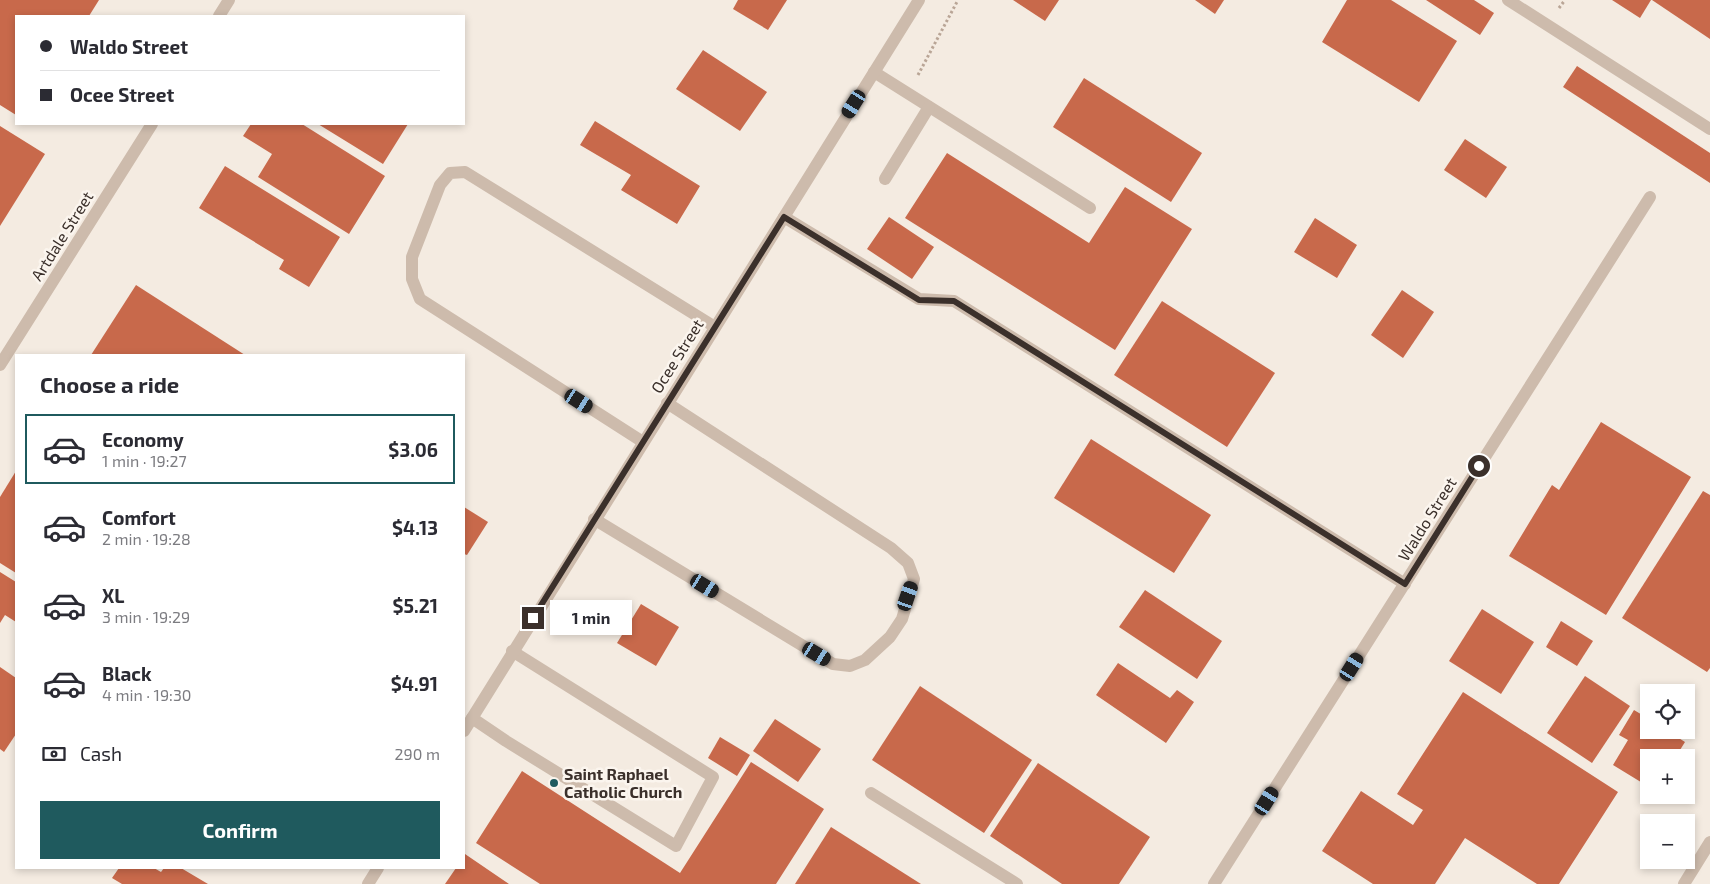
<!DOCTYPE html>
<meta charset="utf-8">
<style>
body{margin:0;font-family:"Exo 2",sans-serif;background:#f7f7f7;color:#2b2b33;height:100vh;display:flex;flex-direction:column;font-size:19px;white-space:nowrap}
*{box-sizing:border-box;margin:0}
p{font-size:16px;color:#7c7c81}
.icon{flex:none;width:28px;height:28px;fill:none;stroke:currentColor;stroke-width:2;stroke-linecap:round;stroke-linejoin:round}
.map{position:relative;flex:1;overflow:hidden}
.sheet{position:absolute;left:15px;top:354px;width:450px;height:515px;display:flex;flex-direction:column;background:#fff;border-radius:0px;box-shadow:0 2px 8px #0003}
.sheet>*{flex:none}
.banner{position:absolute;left:15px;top:15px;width:450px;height:110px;border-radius:0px;box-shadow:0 2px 8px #0003;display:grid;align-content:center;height:110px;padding:0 25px;background:#fff}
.tools{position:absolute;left:1640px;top:684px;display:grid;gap:10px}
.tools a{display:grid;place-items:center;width:55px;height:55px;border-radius:0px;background:#fff;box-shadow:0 2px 8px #0003;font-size:25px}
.end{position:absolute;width:22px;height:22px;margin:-11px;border:6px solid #3b302b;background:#fff;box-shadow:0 0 0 2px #fff}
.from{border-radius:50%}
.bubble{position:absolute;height:35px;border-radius:0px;background:#fff;box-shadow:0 2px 8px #0003;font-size:16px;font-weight:700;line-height:35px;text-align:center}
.car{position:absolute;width:15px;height:30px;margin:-15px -8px;border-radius:6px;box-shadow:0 0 4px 1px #0007;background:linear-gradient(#222 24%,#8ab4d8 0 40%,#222 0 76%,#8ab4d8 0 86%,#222 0)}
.banner b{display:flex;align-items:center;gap:18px;height:48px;font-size:19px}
.banner b+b{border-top:1px solid #e1e1e2}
.banner i{width:12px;height:12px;background:#2b2b33}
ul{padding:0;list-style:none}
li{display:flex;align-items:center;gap:15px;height:70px;margin:0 10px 8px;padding:0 15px;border:2px solid transparent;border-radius:0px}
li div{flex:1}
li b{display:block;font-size:19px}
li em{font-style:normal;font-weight:700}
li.on{border-color:#1f5a5e}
li>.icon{width:45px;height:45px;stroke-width:1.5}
h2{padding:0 25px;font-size:22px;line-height:60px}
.pay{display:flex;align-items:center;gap:12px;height:55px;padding:0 25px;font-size:19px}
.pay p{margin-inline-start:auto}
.primary-button{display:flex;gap:10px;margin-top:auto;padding:10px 25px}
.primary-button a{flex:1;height:58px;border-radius:0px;background:#1f5a5e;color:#fff;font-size:20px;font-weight:700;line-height:58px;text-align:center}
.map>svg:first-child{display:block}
</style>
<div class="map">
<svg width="1710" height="884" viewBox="0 0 1710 884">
<rect width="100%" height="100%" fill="#f4ebe1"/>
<g fill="#c8694b">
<polygon points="0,0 99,0 89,16 16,16 16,115 0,105"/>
<polygon points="738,0 787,0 768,30 733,9"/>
<polygon points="1013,0 1059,0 1045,21"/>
<polygon points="1195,0 1224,0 1215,14"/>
<polygon points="1347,0 1391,0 1457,41 1419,102 1322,42"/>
<polygon points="1426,0 1474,0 1494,13 1480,35"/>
<polygon points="1612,0 1651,0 1640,18"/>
<polygon points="1652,0 1710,0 1710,39"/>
<polygon points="703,50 767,92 740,131 676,89"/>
<polygon points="1577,66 1710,153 1710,183 1563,87"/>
<polygon points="1084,78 1202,153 1171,202 1053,127"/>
<polygon points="595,121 700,186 677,224 621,190 631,175 580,145"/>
<polygon points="251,124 302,124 385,176 349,234 258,177 272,154 243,136"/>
<polygon points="318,124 408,124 383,164"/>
<polygon points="0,126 45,154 0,226"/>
<polygon points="1465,139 1507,167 1486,198 1444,170"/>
<polygon points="947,153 1089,243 1125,187 1192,229 1115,350 905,218"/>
<polygon points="225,166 340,237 309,287 279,269 284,260 199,208"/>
<polygon points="889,217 934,247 912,279 867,249"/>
<polygon points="1315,218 1357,245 1337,278 1294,252"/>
<polygon points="136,285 245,355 91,355"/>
<polygon points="1402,290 1434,312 1403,358 1371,335"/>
<polygon points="1162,301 1275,373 1227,447 1114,375"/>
<polygon points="1601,422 1691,477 1606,615 1509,556 1552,485 1559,490"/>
<polygon points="1091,439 1211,515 1174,573 1054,498"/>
<polygon points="16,471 16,573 0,563 0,497"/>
<polygon points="1703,491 1710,495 1710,668 1707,672 1622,618"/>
<polygon points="464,507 488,522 467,555 464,554"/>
<polygon points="0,572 16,582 16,622 5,615 0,623"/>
<polygon points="1145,590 1222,641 1197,679 1119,627"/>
<polygon points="641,604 679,627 656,666 617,643"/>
<polygon points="1482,609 1534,642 1501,694 1449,661"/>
<polygon points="1561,621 1593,641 1577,666 1546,647"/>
<polygon points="1118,663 1170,698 1177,690 1194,702 1166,743 1096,695"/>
<polygon points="0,667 16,678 16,734 4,752 0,749"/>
<polygon points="1585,676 1630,706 1592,763 1547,733"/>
<polygon points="920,686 1032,760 984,833 872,760"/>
<polygon points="1463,692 1618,792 1559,884 1537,884 1465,838 1435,884 1373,884 1322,851 1361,791 1413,825 1423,810 1397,794"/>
<polygon points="1634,710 1649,719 1649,730 1666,730 1685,742 1675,758 1649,758 1649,787 1613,765 1628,740 1619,735"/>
<polygon points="775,719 821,749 798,782 753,751"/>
<polygon points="720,737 750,755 737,776 708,758"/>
<polygon points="751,762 824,809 776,884 540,884 476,843 522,771 680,873"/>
<polygon points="1038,763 1150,837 1119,884 1062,884 990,836"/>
<polygon points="831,827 921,884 795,884"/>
<polygon points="465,854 509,884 445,884 456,868 464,868"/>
<polygon points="119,868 154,868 161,872 164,868 181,868 208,884 122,884 112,878"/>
</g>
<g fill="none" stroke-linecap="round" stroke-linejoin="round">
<g stroke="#b9a596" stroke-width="3" stroke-dasharray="2.5 2.5" stroke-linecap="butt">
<polyline points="1559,8 1565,0"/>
<polyline points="918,75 958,0"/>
</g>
<g stroke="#cdbbac" stroke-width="12">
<polyline points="1508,0 1710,129"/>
<polyline points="874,72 1090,208"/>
<polyline points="885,179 929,107"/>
<polyline points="784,217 919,299 954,301 1405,584"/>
<polyline points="643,442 420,299 412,279 412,257 440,185 450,173 465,172 715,327"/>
<polyline points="594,519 833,664 850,666 865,660 890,637 902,619 914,579 908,563 891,548 667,403"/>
<polyline points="472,718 506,741 676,846 713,777 512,651"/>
<polyline points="871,793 1017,884"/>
</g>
<g stroke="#cdbbac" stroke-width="12">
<polyline points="219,16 229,0"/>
<polyline points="0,365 152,124"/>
<polyline points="464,731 919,0"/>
<polyline points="368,884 378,868"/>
<polyline points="1214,884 1650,197"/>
<polyline points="1684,884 1710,842"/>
</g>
</g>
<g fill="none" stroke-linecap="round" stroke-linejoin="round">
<polyline stroke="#3b302b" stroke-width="6" points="533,618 784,217 919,300 954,301 1405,584 1479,466"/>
</g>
<circle fill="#1f5a5e" stroke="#fbf5ee" stroke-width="2" cx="554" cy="783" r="5"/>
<g text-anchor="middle" stroke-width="5" stroke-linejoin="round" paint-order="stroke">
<g font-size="16" fill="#3b302b" stroke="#fbf5ee">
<text transform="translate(62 236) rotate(-58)" y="6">Artdale Street</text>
<text transform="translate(677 356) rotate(-58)" y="6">Ocee Street</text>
<text transform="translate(1427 519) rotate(-58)" y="6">Waldo Street</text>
</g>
<g font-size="16" font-weight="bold" fill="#3b302b" stroke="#fbf5ee" text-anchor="start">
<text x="564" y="780">Saint Raphael<tspan x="564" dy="18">Catholic Church</tspan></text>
</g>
</g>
</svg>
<div class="tools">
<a><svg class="icon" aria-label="locate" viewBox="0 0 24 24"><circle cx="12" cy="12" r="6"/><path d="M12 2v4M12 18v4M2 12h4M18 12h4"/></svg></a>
<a>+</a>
<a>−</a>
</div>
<i class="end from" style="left:1479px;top:466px"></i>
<i class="end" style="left:533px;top:618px"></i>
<div class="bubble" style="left:550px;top:600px;width:82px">1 min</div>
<i class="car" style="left:854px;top:104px;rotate:212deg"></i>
<i class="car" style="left:579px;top:401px;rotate:123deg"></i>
<i class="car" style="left:705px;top:586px;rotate:121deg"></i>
<i class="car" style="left:908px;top:596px;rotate:19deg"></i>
<i class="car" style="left:817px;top:654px;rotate:121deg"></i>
<i class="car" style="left:1352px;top:667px;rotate:32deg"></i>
<i class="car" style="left:1267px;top:801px;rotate:32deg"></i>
<div class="banner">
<b><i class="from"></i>Waldo Street</b>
<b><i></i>Ocee Street</b>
</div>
<section class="sheet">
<h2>Choose a ride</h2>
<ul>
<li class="on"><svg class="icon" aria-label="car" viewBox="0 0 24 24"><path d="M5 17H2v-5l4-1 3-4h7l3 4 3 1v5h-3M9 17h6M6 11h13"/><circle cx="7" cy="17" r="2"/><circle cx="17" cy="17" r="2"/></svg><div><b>Economy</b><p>1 min · 19:27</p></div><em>$3.06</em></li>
<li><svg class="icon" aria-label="car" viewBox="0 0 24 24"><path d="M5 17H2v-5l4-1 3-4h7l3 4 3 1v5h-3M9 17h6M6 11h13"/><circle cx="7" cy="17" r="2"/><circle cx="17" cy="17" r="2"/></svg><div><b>Comfort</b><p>2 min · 19:28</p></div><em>$4.13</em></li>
<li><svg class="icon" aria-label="car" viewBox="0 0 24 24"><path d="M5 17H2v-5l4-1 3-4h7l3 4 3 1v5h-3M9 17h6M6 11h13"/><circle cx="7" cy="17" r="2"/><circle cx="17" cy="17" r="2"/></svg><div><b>XL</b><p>3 min · 19:29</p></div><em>$5.21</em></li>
<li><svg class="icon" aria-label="car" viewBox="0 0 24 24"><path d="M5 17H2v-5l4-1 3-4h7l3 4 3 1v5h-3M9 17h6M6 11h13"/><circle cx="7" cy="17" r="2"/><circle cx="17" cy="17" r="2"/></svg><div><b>Black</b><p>4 min · 19:30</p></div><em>$4.91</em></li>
</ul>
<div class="pay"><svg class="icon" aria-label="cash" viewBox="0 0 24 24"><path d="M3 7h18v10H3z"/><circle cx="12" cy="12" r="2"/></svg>Cash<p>290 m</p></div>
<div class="primary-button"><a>Confirm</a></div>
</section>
</div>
